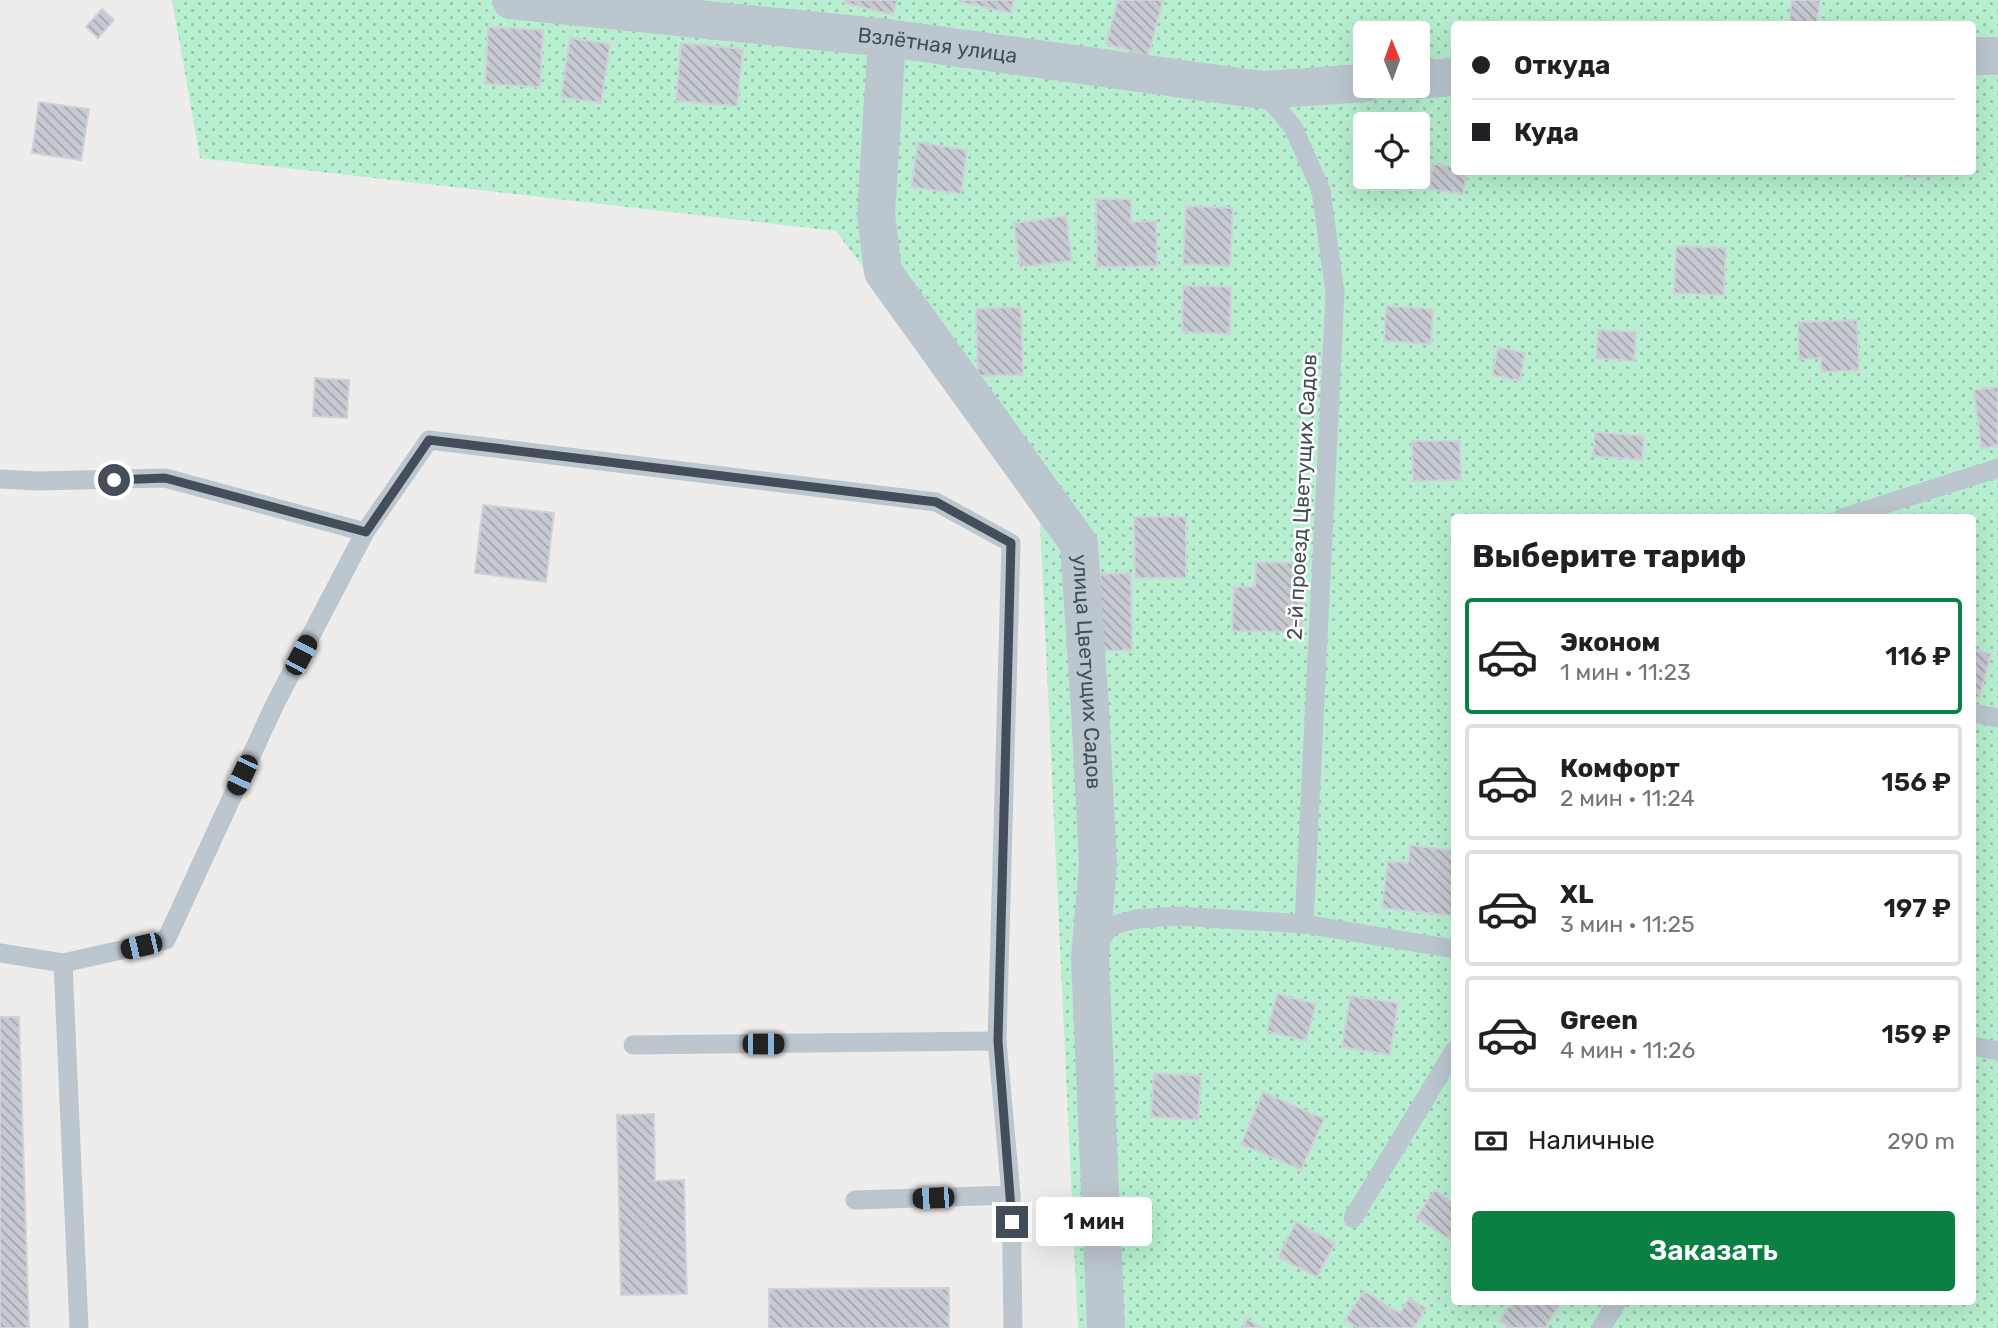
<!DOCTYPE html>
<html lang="ru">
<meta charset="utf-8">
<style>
body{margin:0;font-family:Rubik,sans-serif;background:#f2f2f2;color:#202124;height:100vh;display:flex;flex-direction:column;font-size:26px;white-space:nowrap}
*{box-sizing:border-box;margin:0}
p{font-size:23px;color:#757577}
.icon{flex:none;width:38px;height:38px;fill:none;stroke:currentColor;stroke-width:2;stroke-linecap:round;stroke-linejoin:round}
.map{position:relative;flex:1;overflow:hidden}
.side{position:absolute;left:1451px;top:514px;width:525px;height:791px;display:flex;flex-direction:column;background:#fff;border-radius:7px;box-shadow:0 7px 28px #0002}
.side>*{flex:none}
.top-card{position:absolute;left:1451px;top:21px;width:525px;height:154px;border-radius:7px;box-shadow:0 7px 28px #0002;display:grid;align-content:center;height:154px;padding:0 21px;background:#fff}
.needle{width:46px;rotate:359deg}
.buttons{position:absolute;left:1353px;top:21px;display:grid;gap:14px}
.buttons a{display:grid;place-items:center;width:77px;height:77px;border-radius:7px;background:#fff;box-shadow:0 7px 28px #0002;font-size:35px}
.end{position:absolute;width:32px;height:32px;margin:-16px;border:9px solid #444e5a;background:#fff;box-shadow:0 0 0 4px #fff}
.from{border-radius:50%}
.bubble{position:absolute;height:49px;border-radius:7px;background:#fff;box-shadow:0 7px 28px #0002;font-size:23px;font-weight:600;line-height:49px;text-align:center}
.car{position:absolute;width:21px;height:42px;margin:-21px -10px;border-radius:9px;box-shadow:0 0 5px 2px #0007;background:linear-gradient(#222 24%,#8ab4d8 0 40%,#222 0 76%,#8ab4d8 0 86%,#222 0)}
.top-card b{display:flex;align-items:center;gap:24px;height:66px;font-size:26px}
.top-card b+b{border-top:2px solid #e0e0e0}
.top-card i{width:18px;height:18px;background:#202124}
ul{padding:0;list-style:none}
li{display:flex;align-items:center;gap:21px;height:116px;margin:0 14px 10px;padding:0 7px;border:4px solid #e0e0e0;border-radius:7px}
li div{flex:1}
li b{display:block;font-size:26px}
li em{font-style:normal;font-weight:600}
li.selected{border-color:#0b8043}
li>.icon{width:63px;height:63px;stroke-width:1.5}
h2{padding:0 21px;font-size:32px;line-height:84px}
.pay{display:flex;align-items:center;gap:18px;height:77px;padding:0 21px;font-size:26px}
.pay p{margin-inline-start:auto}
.button{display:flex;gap:14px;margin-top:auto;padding:14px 21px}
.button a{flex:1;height:80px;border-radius:7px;background:#0b8043;color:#fff;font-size:28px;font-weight:600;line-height:80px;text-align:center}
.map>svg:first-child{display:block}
</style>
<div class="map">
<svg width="1998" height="1328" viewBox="0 0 1998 1328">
<defs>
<pattern id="park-dots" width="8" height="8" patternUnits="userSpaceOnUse" patternTransform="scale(1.75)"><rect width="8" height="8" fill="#b7efd0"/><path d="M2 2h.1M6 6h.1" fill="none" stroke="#96c4ac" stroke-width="1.8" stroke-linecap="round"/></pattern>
<pattern id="building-back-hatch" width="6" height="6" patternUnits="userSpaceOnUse" patternTransform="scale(1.75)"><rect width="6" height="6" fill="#c8cad2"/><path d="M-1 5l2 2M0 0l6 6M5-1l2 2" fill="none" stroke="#a4a6ad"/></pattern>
</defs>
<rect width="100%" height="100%" fill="#efecec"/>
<path fill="url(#park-dots)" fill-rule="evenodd" d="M172 0H1998V1328H1078L1039 502 836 231 200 158ZM1454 24H1972V172H1454ZM1365 33H1418V86H1365ZM1365 124H1418V177H1365ZM1454 518H1972V1302H1454Z"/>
<g fill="url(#building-back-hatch)" stroke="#cfd2d8" stroke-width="2">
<polygon points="846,0 897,0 893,15 845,3"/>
<polygon points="959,0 1014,0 1011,13 959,2"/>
<polygon points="1118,0 1163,0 1148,56 1106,44"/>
<polygon points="1792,0 1820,0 1817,24 1789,24"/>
<polygon points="102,9 114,20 98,38 86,27"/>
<polygon points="488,27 543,30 540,87 485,84"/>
<polygon points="570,38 610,44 601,103 561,97"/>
<polygon points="681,43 743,49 737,106 676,101"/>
<polygon points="39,102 89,109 81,160 32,153"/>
<polygon points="918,142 967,150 961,194 911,187"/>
<polygon points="1433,164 1454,167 1454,172 1467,172 1463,194 1429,189"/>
<polygon points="1905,172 1965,172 1966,174 1905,177"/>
<polygon points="1096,199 1131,199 1131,222 1156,221 1157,266 1097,267"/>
<polygon points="1186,206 1233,208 1230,266 1183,264"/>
<polygon points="1066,216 1072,261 1020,267 1014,223"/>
<polygon points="1676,246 1726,248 1724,295 1674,293"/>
<polygon points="1183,286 1231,287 1230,334 1182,332"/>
<polygon points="1386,306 1433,309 1431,344 1384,341"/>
<polygon points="1021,307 1023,375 978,376 976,309"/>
<polygon points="1857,320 1859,370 1821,372 1821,358 1799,359 1798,322"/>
<polygon points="1598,330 1636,332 1634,361 1596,358"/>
<polygon points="1498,347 1525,353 1520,381 1492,375"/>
<polygon points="315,378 349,380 347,418 313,416"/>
<polygon points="1998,387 1998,446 1981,448 1974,390"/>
<polygon points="1595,432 1644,436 1642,460 1593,456"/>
<polygon points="1412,441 1460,441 1461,480 1413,481"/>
<polygon points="483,505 554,513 546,582 475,573"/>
<polygon points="1134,517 1186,517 1186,578 1135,578"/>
<polygon points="1256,562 1304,563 1302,632 1232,631 1234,587 1255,587"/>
<polygon points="1131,573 1132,650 1101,651 1100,574"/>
<polygon points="1972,649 1991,654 1979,698 1972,697"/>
<polygon points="1410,845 1454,851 1454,916 1382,908 1388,861 1408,863"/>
<polygon points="1277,994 1316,1004 1306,1041 1267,1031"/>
<polygon points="1350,996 1398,1003 1390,1055 1342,1047"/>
<polygon points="0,1017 19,1017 29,1328 0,1328"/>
<polygon points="1154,1073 1201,1076 1198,1120 1151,1117"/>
<polygon points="1263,1092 1324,1119 1301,1170 1241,1144"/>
<polygon points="654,1114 655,1181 684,1180 687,1294 621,1295 617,1115"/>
<polygon points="1435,1190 1454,1203 1454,1236 1451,1240 1416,1218"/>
<polygon points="1296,1222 1335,1243 1317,1277 1278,1257"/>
<polygon points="949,1288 949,1328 769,1328 769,1289"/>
<polygon points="1364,1291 1400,1313 1409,1298 1426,1308 1414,1328 1358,1328 1345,1320"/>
<polygon points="1512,1302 1561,1302 1545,1328 1510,1328 1499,1321"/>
<polygon points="1247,1319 1263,1328 1242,1328"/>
</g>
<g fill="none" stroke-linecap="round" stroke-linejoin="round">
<g stroke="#bcc6cf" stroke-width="19">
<polyline points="1262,90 1293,127 1321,190 1335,293 1304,924"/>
<polyline points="0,479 38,481 165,478 365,532"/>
<polyline points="1842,518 1998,468"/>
<polyline points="1972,713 1998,718"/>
<polyline points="1098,945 1110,926 1136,919 1178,916 1304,924 1454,949"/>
<polyline points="0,953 63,963 166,940 275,704 365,532 429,440 936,502 1011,543 997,1041 1011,1195 1013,1328"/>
<polyline points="63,963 79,1328"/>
<polyline points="633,1045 997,1041"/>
<polyline points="1972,1046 1998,1051"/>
<polyline points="855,1200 1011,1195"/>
<polyline points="1353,1218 1454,1051"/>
<polyline points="1601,1328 1617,1302"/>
</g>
<g stroke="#bcc6cf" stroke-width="38">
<path id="s1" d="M511 0 887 38 1262 90 1365 83"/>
<path id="s2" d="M887 38 876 214 883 272 1079 544 1090 709 1098 864 1090 958 1106 1328"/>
<polyline points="1972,56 1998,56"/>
<polyline points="1418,80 1454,77"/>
</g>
</g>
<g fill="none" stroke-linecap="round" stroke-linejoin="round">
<polyline stroke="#444e5a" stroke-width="9" points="114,480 165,478 366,532 429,440 936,502 1011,543 998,1041 1012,1222"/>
</g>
<g text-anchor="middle" stroke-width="5" stroke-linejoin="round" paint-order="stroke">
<g font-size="21" fill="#444e5a" stroke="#fff">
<text dy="7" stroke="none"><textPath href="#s1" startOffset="429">Взлётная улица</textPath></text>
<text transform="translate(1302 497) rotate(-87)" y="7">2-й проезд Цветущих Садов</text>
<text dy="7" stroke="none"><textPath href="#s2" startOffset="698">улица Цветущих Садов</textPath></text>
</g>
</g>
</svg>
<div class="buttons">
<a><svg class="needle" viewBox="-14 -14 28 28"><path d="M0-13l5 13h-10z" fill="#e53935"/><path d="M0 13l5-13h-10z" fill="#757577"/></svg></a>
<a><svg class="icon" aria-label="locate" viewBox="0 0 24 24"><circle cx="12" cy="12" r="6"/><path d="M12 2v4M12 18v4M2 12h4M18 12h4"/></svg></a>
</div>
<i class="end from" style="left:114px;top:480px"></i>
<i class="end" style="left:1012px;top:1222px"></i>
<div class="bubble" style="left:1036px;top:1197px;width:116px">1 мин</div>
<i class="car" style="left:301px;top:655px;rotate:28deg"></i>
<i class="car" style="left:242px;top:775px;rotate:205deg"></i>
<i class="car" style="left:141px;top:946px;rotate:257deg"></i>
<i class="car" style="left:763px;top:1044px;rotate:90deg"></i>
<i class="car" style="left:933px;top:1198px;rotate:268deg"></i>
<div class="top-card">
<b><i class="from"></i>Откуда</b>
<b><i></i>Куда</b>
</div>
<section class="side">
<h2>Выберите тариф</h2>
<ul>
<li class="selected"><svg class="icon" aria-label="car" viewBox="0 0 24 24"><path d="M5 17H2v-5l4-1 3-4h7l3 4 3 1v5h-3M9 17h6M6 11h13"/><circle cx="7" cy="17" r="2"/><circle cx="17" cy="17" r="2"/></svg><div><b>Эконом</b><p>1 мин · 11:23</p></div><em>116 ₽</em></li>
<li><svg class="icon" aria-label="car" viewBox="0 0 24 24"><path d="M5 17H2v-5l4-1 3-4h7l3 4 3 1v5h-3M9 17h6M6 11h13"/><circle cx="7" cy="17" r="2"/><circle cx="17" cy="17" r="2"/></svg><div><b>Комфорт</b><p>2 мин · 11:24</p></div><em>156 ₽</em></li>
<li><svg class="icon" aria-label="car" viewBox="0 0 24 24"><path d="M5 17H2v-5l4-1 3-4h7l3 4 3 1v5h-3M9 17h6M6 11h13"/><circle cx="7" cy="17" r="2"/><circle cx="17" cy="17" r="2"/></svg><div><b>XL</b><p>3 мин · 11:25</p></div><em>197 ₽</em></li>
<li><svg class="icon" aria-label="car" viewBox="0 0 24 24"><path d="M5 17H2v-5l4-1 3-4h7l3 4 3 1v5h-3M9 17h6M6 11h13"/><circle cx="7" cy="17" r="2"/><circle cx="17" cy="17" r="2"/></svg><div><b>Green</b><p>4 мин · 11:26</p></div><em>159 ₽</em></li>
</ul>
<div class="pay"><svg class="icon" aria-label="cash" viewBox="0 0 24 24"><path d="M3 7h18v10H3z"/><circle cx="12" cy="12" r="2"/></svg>Наличные<p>290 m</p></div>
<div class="button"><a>Заказать</a></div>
</section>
</div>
